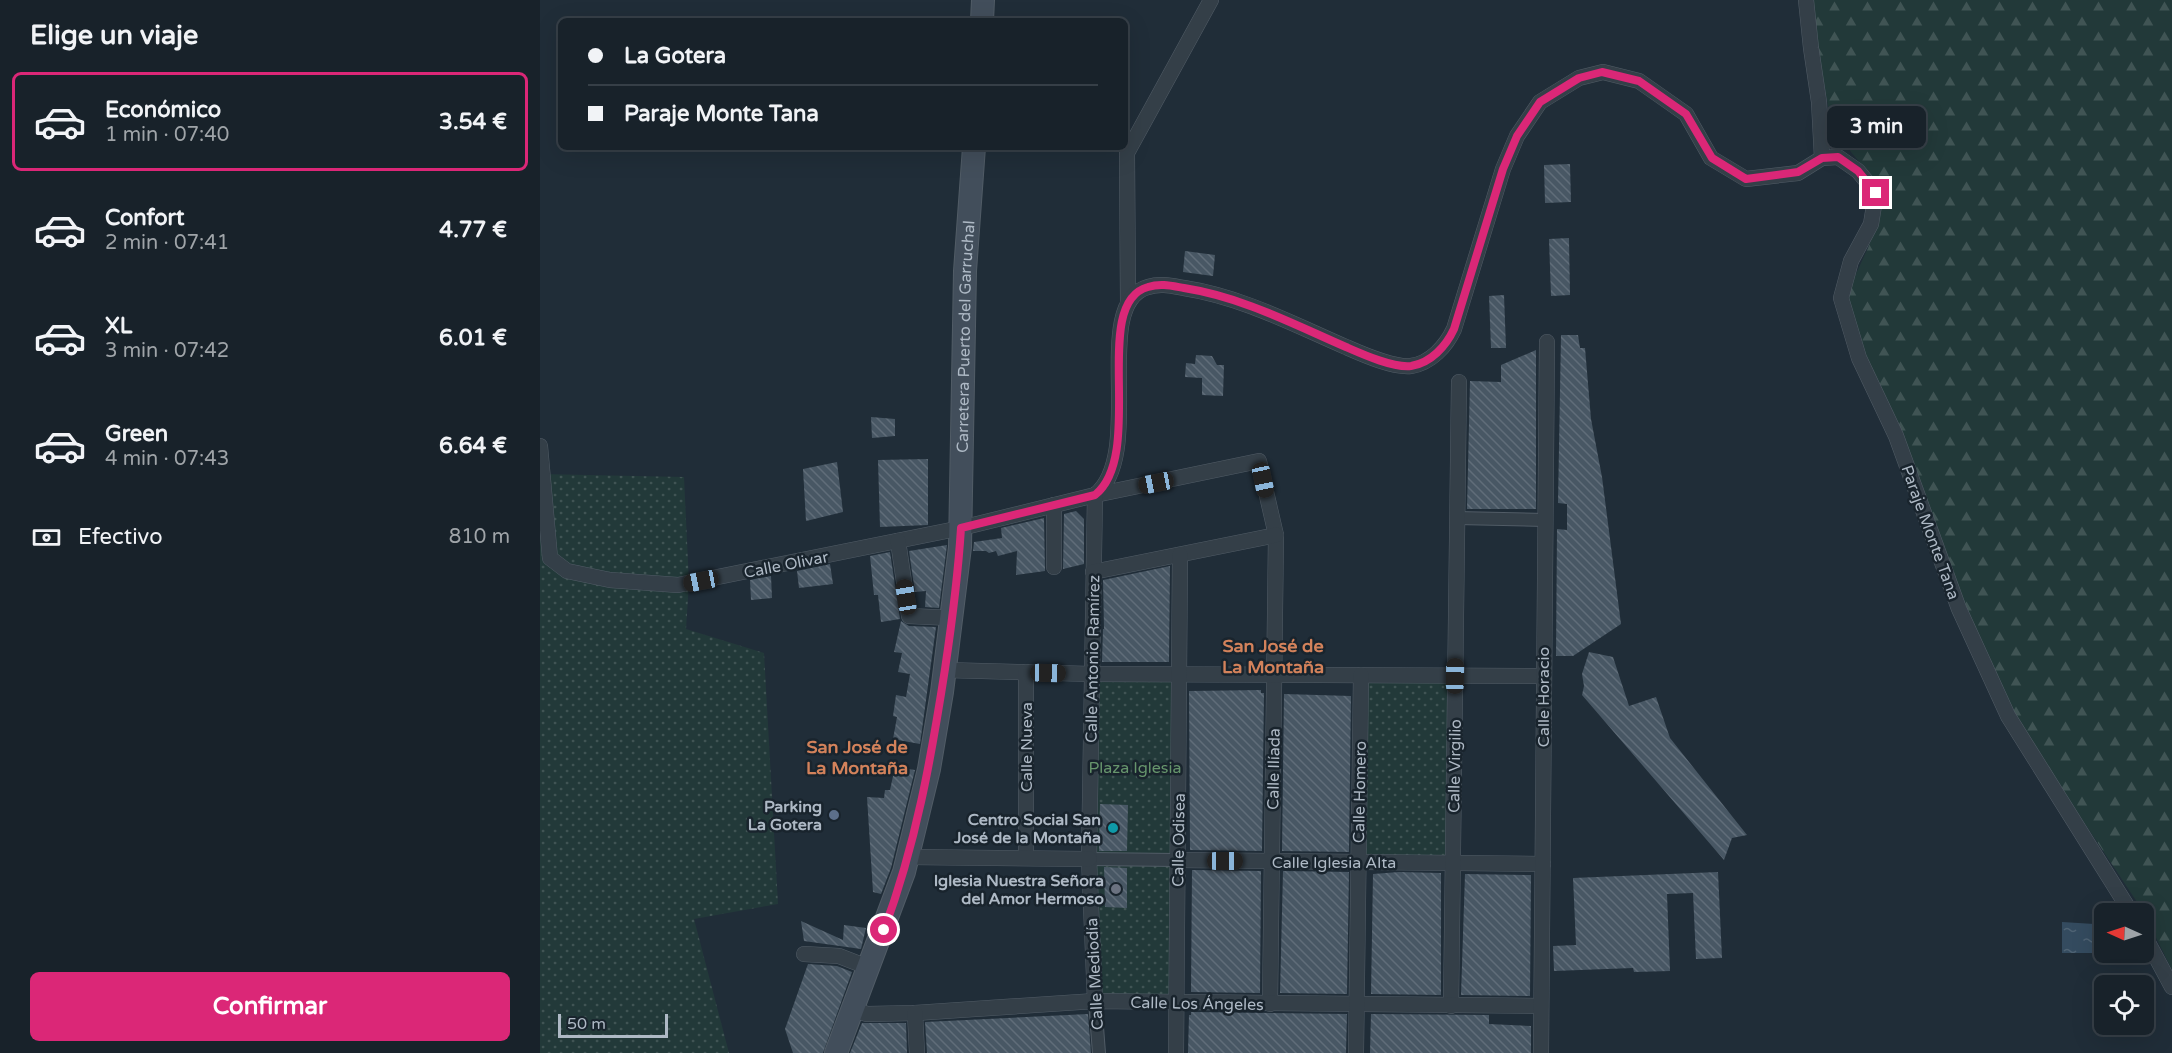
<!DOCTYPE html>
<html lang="es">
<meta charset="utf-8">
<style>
body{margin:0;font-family:"Varela Round",sans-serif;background:#252f36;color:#f1f3f6;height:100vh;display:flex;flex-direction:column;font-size:22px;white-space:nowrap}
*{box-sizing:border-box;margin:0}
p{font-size:20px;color:#9fa4a8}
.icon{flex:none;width:33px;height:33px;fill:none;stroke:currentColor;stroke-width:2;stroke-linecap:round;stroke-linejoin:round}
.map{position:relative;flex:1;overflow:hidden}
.drawer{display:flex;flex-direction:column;background:#18222a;width:540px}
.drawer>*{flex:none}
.guide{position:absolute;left:18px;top:18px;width:570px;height:132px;border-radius:9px;box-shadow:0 6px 24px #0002,0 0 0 2px #363f47;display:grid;align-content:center;height:132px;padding:0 30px;background:#18222a}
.needle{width:39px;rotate:273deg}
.tools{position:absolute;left:1554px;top:903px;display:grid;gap:12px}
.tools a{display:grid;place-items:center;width:60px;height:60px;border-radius:9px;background:#18222a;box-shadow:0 6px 24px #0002,0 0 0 2px #363f47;font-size:30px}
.scale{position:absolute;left:18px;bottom:15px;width:110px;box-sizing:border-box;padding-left:6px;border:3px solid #aeb9c5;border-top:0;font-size:16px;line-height:21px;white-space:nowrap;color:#aeb9c5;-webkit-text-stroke:4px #19242d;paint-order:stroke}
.end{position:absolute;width:27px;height:27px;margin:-14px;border:8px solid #db2777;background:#fff;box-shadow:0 0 0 3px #fff}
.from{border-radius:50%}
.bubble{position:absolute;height:42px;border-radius:9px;background:#18222a;box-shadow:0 6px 24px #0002,0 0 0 2px #363f47;font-size:20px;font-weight:800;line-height:42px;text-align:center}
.car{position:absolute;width:18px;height:36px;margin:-18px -9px;border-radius:8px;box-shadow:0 0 4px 2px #0007;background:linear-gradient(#222 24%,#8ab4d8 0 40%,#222 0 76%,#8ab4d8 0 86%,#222 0)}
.guide b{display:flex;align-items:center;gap:21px;height:57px;font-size:22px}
.guide b+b{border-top:2px solid #363f47}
.guide i{width:15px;height:15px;background:#f1f3f6}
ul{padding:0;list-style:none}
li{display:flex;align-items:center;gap:18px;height:99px;margin:0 12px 9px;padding:0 18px;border:3px solid transparent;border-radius:9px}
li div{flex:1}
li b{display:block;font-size:22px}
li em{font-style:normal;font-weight:800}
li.on{border-color:#db2777}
li>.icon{width:54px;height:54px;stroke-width:1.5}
h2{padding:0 30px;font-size:27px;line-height:72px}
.pay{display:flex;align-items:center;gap:15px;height:66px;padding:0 30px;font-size:22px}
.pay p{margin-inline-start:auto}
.primary-button{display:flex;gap:12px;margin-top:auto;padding:12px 30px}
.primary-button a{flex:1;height:69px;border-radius:9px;background:#db2777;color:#fff;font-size:24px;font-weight:800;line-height:69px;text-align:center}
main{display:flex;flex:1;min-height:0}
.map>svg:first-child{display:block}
</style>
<main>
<section class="drawer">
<h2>Elige un viaje</h2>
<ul>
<li class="on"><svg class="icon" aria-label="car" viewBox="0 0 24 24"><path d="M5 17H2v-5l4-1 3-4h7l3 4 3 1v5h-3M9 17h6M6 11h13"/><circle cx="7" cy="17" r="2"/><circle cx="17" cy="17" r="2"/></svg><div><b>Económico</b><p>1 min · 07:40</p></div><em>3.54 €</em></li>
<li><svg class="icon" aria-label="car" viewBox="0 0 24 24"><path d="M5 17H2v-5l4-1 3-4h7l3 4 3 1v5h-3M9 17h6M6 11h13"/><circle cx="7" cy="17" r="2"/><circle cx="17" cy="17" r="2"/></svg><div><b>Confort</b><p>2 min · 07:41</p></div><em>4.77 €</em></li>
<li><svg class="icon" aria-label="car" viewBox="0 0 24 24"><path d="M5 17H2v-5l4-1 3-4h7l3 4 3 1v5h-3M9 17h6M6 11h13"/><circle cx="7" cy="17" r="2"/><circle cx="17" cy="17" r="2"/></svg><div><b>XL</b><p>3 min · 07:42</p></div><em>6.01 €</em></li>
<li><svg class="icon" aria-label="car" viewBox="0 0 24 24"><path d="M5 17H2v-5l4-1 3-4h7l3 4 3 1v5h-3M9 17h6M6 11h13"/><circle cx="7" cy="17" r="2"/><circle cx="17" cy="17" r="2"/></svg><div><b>Green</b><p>4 min · 07:43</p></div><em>6.64 €</em></li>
</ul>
<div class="pay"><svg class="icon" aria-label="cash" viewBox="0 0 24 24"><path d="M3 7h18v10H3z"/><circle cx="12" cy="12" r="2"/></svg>Efectivo<p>810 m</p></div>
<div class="primary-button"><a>Confirmar</a></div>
</section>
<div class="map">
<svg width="1632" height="1053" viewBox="0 0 1632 1053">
<defs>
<pattern id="green-dots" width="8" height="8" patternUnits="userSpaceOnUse" patternTransform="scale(1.5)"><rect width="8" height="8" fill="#223939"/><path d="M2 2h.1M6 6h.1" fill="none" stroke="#405454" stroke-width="1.8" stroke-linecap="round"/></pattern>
<pattern id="forest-firs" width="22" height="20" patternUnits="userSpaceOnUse" patternTransform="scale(1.5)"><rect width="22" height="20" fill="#223939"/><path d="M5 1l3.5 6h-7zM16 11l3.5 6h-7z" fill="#405454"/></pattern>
<pattern id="water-ripples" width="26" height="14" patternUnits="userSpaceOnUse" patternTransform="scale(1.5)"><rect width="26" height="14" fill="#344b5f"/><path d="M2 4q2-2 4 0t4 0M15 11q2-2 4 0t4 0" fill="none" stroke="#4f6374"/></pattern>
<pattern id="building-back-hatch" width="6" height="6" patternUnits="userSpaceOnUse" patternTransform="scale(1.5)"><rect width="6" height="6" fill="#485764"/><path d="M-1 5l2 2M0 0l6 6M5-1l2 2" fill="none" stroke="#606d79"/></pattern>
</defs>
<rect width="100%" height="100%" fill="#202d38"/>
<g fill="url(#green-dots)">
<polygon points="0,474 144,477 149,583 146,629 224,653 238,904 154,919 189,1053 0,1053"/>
<polygon points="552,674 640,675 636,1003 555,1001"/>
<polygon points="821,675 915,676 913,863 818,862"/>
</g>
<polygon fill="url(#forest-firs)" points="1269,0 1632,0 1632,970 1603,911 1474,717 1434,635 1338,384 1310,317 1308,291 1328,248 1340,214 1334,179 1311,152 1289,111"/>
<polygon fill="url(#water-ripples)" points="1522,922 1554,924 1552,953 1522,953"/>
<g fill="url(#building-back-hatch)">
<polygon points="1030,164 1031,202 1005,203 1004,165"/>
<polygon points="1029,238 1030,295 1011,296 1009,239"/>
<polygon points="645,251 675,255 673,276 643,272"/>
<polygon points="964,295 966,348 951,348 949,296"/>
<polygon points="1021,335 1038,335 1040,348 1045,348 1051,419 1062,477 1081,624 1033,656 1016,656 1017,529 1027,530 1027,504 1018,503"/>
<polygon points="996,350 996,509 927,509 930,381 961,382 961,365"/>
<polygon points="656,355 672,356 677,365 684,365 683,396 662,395 662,378 645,377 646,363 655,364"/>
<polygon points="331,417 355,419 355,436 332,438"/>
<polygon points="388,459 388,525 340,527 338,460"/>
<polygon points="297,462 303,512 266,521 263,469"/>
<polygon points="536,511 544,519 544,564 523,569 524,514"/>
<polygon points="504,518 505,571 476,575 477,551 458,556 456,551 449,553 446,551 433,551 434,542 462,538 461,528"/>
<polygon points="407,545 399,608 385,607 386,591 375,592 369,551"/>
<polygon points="350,552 360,619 341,622 338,595 334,595 330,556"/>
<polygon points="290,564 293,584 259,588 257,571"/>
<polygon points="630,566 629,662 562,662 563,629 564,629 563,580"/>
<polygon points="231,576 232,598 211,600 210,580"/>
<polygon points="361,621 369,626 396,627 380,744 353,739 357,717 353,716 356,695 366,697 370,674 358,672 362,653 354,652"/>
<polygon points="1049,652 1073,657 1089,706 1116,697 1130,738 1207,835 1192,838 1184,860 1042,695 1044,686 1042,674"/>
<polygon points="721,690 721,693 724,693 722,851 650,850 649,691"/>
<polygon points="744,694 811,696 809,852 742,851"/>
<polygon points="355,767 375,770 351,868 341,894 333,892 327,797 344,798 345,790 350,790"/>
<polygon points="560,804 588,805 587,851 559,851"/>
<polygon points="564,867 587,868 587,908 565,907"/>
<polygon points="652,870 721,871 720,993 651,992"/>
<polygon points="743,871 809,872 807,994 740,993"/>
<polygon points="859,872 901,873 901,995 831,994 833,874"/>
<polygon points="1178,872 1182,958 1156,959 1153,893 1127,894 1130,971 1094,972 1093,968 1014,971 1013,946 1036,945 1033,878"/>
<polygon points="925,874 991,875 990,996 921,995"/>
<polygon points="261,921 303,940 304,925 326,928 321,949 264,941"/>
<polygon points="268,964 297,966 312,972 283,1053 253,1053 245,1029"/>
<polygon points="651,1012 807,1014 806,1053 648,1053 649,1015 651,1015"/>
<polygon points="548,1014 551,1053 387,1053 385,1022"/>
<polygon points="831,1014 949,1015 949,1024 991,1026 991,1053 830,1053"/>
<polygon points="322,1023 366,1023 367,1053 310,1053"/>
</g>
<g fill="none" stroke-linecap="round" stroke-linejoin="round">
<g stroke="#515c66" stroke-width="14">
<g id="pedestrian">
<polyline points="917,518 1005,520"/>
<polyline points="549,859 637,860"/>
<polyline points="555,1001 559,1053"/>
</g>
</g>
<g stroke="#515c66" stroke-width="16">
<g id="minor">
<polyline points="1266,0 1271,48 1279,102 1282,158"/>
<polyline points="588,302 587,153 671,0"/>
<polyline points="0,446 10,558 27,571 70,580 138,585 421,528 555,495 719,461 736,535 730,1004"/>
<path d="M555 495C607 453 549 303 608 287 621 283 632 286 644 288 702 297 753 324 806 347 822 354 853 368 871 366 891 363 906 346 914 329L963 169 977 136 1000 102 1039 78 1063 72 1099 81 1146 114 1171 158 1206 179 1258 173 1282 158 1298 157 1318 171 1336 193 1331 224 1311 261 1301 298 1319 358 1356 436 1419 609 1468 716 1592 914"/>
<polyline points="555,495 549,859 555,1001"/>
<polyline points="514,505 514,567"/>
<polyline points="358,541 369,616 412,618"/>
<polyline points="553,572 736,535"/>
<polyline points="405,670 552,674 1003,676"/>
<polyline points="486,672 486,857"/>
<polyline points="368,857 549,859"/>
<polyline points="637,860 1003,864"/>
<polyline points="1604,935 1632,987"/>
<polyline points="264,954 299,956 330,968"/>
<polyline points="911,1006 919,382"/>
<polyline points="314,1010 327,1014 375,1013 555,1001 1001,1006"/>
<polyline points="375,1013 377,1053"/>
<polyline points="636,1053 640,555"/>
<polyline points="816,1053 821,675"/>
<polyline points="1001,1053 1007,342"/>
</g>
</g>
<g stroke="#515c66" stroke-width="24">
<g id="secondary">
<polyline points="442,21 443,0"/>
<path id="s1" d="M296 1053 364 872 389 769 402 692 420 547 425 271 434 147"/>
</g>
</g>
<use href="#pedestrian" stroke="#343f48" stroke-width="12"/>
<use href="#minor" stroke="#343f48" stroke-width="15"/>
<use href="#secondary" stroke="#424e5b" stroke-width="22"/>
</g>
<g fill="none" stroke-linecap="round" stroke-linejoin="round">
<path stroke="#db2777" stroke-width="8" d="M344 930C376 844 391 759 405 669 412 622 418 576 421 528L555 495C607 453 549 303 608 287 621 283 632 286 644 288 702 297 753 324 806 347 822 354 853 368 871 366 891 363 906 346 914 329L963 169 977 136 1000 102 1039 78 1062 72 1099 81 1146 114 1172 158 1206 179 1258 172 1282 158 1298 157 1318 171 1336 193"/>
</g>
<circle fill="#5c6f8a" stroke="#19242d" stroke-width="2" cx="294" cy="815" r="6"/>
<circle fill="#0f9aa8" stroke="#19242d" stroke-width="2" cx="573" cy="828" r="6"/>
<circle fill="#6b7280" stroke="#19242d" stroke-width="2" cx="576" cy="889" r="6"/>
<g text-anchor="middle" stroke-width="5" stroke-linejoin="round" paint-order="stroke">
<g font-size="16" fill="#aeb9c5" stroke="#19242d">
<text dy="6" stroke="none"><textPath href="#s1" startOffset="734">Carretera Puerto del Garruchal</textPath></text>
<text transform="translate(1391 532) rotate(70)" y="6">Paraje Monte Tana</text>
<text transform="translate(246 564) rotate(-11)" y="6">Calle Olivar</text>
<text transform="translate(552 659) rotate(-89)" y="6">Calle Antonio Ramírez</text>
<text transform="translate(1003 697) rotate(-90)" y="6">Calle Horacio</text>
<text transform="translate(486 747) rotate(-90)" y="6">Calle Nueva</text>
<text transform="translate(914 766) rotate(-89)" y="6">Calle Virgilio</text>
<text transform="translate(733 769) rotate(-89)" y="6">Calle Ilíada</text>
<text transform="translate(819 792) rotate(-89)" y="6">Calle Homero</text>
<text transform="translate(638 840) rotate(-89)" y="6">Calle Odisea</text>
<text x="794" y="868">Calle Iglesia Alta</text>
<text transform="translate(554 974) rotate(-93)" y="6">Calle Mediodía</text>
<text transform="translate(657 1003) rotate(1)" y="6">Calle Los Ángeles</text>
</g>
<g font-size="16" fill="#66956c" stroke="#19242d">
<text x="595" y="773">Plaza Iglesia</text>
</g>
<g font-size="16" font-weight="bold" fill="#aeb9c5" stroke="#19242d" text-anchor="end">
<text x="282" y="812">Parking<tspan x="282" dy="18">La Gotera</tspan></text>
<text x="561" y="825">Centro Social San<tspan x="561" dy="18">José de la Montaña</tspan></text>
<text x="564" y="886">Iglesia Nuestra Señora<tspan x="564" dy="18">del Amor Hermoso</tspan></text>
</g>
<g font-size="18" font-weight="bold" fill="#d3825b" stroke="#19242d">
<text x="733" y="652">San José de<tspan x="733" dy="21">La Montaña</tspan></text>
<text x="317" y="753">San José de<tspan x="317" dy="21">La Montaña</tspan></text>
</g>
</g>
</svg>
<div class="tools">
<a><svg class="needle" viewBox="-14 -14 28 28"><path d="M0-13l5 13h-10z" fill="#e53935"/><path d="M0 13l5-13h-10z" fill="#9fa4a8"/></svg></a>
<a><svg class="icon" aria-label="locate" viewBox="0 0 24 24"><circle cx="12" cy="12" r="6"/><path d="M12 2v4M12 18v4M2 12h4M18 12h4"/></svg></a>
</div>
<div class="scale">50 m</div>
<i class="end from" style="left:344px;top:930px"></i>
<i class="end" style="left:1336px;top:193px"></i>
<div class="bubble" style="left:1287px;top:106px;width:99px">3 min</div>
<i class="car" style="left:723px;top:480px;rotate:168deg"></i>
<i class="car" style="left:616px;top:483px;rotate:259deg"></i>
<i class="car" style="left:161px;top:581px;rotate:259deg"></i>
<i class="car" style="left:366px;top:597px;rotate:351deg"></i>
<i class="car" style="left:508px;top:673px;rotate:91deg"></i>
<i class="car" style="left:915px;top:676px;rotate:1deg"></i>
<i class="car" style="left:685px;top:861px;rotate:90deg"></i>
<div class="guide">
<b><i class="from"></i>La Gotera</b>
<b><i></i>Paraje Monte Tana</b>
</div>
</div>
</main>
